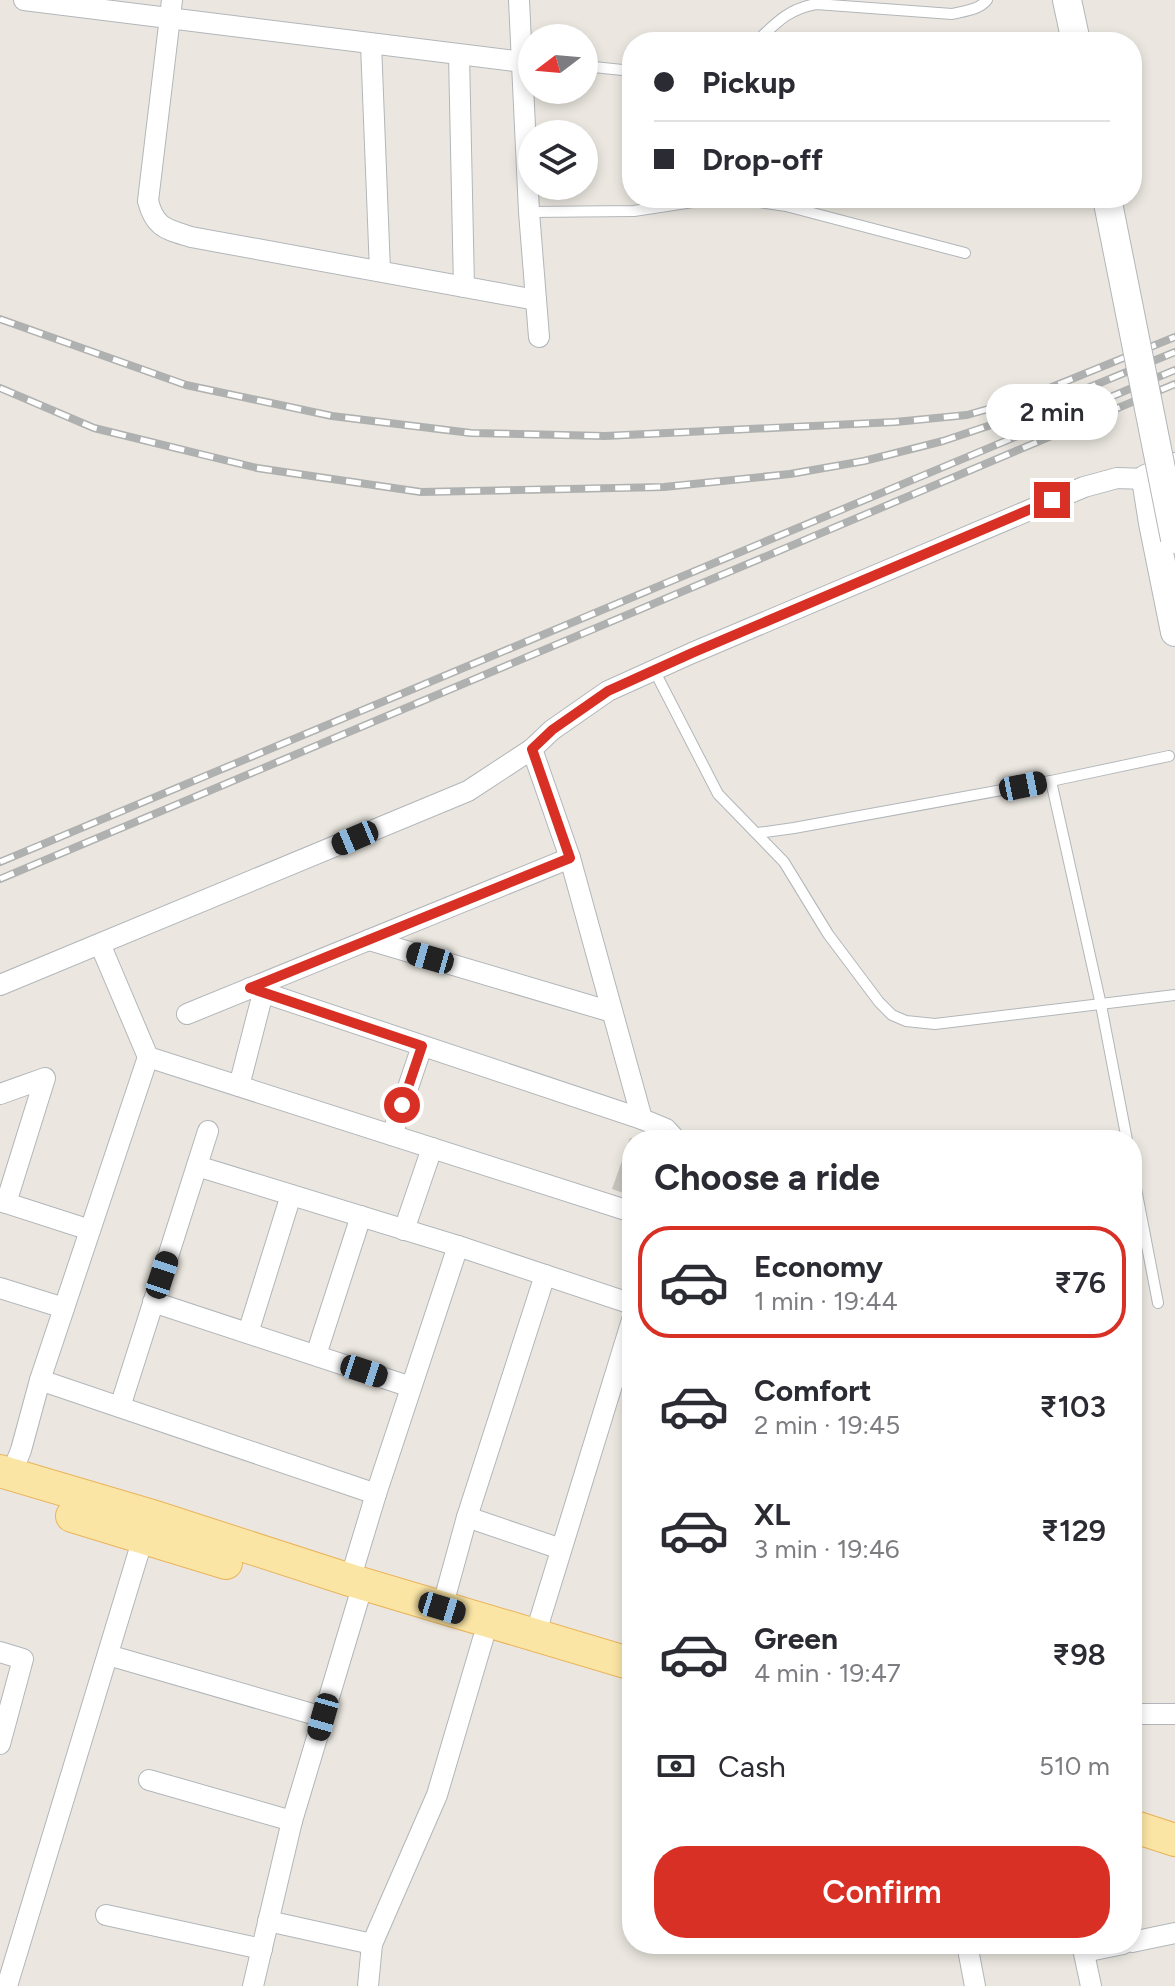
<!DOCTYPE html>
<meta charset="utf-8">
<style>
body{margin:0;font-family:Figtree,sans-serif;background:#f2f2f3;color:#2b2b33;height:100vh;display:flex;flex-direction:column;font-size:30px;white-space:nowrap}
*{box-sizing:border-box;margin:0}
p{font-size:26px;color:#7c7c81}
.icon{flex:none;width:44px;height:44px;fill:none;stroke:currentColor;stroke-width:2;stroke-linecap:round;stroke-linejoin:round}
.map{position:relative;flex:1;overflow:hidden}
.sheet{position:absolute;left:622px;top:1130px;width:520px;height:824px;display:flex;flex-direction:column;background:#fff;border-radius:32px;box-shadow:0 4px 12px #0003}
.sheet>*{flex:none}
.top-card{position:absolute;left:622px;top:32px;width:520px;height:176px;border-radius:32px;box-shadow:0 4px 12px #0003;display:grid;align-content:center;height:176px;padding:0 32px;background:#fff}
.needle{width:52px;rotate:254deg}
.fabs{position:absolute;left:518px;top:24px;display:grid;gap:16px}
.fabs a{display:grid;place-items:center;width:80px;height:80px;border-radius:50%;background:#fff;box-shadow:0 4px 12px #0003;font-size:40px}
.end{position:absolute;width:36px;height:36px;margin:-18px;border:10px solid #d93025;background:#fff;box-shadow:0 0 0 4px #fff}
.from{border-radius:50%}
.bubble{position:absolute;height:56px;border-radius:28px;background:#fff;box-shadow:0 4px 12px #0003;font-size:26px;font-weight:600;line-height:56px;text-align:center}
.car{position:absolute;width:24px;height:48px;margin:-24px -12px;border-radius:10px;box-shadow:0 0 6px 2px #0007;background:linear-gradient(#222 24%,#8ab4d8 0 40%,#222 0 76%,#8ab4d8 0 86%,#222 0)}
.top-card b{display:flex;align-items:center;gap:28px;height:76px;font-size:30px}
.top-card b+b{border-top:2px solid #e1e1e2}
.top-card i{width:20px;height:20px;background:#2b2b33}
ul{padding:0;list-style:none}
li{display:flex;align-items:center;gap:24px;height:112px;margin:0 16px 12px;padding:0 16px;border:4px solid transparent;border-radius:32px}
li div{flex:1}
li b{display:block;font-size:30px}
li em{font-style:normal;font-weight:600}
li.active{border-color:#d93025}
li>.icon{width:72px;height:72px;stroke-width:1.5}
h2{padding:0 32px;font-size:36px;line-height:96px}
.pay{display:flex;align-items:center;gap:20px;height:88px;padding:0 32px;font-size:30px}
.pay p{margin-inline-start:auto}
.button{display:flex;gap:16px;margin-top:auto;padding:16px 32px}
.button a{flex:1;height:92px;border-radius:32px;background:#d93025;color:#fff;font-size:32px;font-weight:600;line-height:92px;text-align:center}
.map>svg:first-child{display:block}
</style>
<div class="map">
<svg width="1175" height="1986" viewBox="0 0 1175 1986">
<rect width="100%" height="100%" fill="#ebe7e0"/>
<polygon fill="#c9c4be" points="630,1138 632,1138 632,1196 612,1189"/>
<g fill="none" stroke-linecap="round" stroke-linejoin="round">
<g stroke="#b2b6ba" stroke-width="12">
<g id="lane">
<path d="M756 42C776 23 788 9 816 4L952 14C964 11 979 10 987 0"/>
<polyline points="584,66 632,71"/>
<polyline points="732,198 786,206 965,253"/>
<polyline points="529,212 634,211 719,198"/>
<polyline points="654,670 718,794 784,862 828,934 879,1002 892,1015 906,1021 935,1024 1175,995"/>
<polyline points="1051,781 1101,1005 1127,1140"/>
<polyline points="758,833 794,828 1051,781 1169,756"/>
<polyline points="1132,1168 1158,1303"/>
</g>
</g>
<g stroke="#b2b6ba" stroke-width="22">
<g id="street">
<polyline points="24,0 523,62"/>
<path d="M172 0 148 201C155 228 166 229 191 237L536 300"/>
<polyline points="519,0 529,212 539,337"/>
<polyline points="371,44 380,271"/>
<polyline points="459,55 464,287"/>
<polyline points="532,749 570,858 642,1119 666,1129 676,1140"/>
<polyline points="369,940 612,1012"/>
<polyline points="100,944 148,1057 632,1212"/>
<polyline points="0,985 468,791 532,749 552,730 608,691 692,653 1084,487 1117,478 1146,479"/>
<polyline points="250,988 642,1119"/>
<polyline points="187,1014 570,858"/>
<polyline points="239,1086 263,993"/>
<polyline points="0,1094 45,1078 6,1203"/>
<polyline points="392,1135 422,1046"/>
<polyline points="197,1166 458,1246 632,1304"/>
<polyline points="0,1201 90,1230"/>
<polyline points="404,1230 432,1148"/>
<polyline points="0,1288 64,1308"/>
<polyline points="153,1302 411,1387"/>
<polyline points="248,1333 291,1195"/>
<polyline points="316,1355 361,1216"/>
<polyline points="40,1380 376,1494"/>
<polyline points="120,1407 208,1131"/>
<polyline points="11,1475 21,1450 40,1380 148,1057"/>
<polyline points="467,1517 561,1549"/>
<polyline points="350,1580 376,1494 458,1246"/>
<polyline points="442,1608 467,1517 545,1275"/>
<polyline points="538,1636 540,1619 632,1320"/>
<polyline points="0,1652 23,1659 0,1744"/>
<polyline points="108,1655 323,1717"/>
<polyline points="1132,1714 1175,1714"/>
<polyline points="149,1780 292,1821"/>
<polyline points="106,1915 262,1949"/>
<polyline points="268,1921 372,1944"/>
<polyline points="1132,1942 1175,1933"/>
<polyline points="967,1944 975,1986"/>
<polyline points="1082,1944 1091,1986"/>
<polyline points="1084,1952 1123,1944"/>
<polyline points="7,1986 143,1538"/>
<polyline points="253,1986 292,1821 363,1584"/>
<polyline points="368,1986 372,1944 437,1795 483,1639"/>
</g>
</g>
<g stroke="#b2b6ba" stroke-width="30">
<g id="secondary">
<polyline points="1067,0 1076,42"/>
<polyline points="1175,467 1146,479 1153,523 1175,632"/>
</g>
</g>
<g stroke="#eab45a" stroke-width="34">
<g id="primary">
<polyline points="0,1471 149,1515 350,1580 632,1664"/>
<polyline points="72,1516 226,1563"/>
<polyline points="1132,1826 1175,1840"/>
</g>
</g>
<use href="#lane" stroke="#fff" stroke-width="10"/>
<use href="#street" stroke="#fff" stroke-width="20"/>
<use href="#secondary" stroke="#fff" stroke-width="28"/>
<use href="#primary" stroke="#fbe5a5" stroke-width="32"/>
<g stroke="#afb0b0" stroke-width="8">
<g id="rail">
<polyline points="0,319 186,385 332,416 471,433 605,436 895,422 967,415 1020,400 1175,337"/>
<polyline points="0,388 94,428 257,468 421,492 664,487 790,474 864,461 943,441 1027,413 1175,352"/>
<polyline points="0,862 1175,370"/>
<polyline points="0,879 1175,384"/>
</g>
</g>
<use href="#rail" stroke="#fff" stroke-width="5" stroke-dasharray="15" stroke-linecap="butt"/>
<g stroke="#b2b6ba" stroke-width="30" stroke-linecap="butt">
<polyline id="secondary-bridge" points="1107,198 1175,539"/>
</g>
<use href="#secondary-bridge" stroke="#fff" stroke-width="28"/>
</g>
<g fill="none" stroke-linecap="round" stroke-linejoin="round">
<polyline stroke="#d93025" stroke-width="10" points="402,1105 422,1046 250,988 570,858 532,749 552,730 608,691 692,653 1052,500"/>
</g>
</svg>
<div class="fabs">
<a><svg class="needle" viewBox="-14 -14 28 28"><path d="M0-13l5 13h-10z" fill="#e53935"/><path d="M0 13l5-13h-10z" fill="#7c7c81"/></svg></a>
<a><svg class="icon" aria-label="layers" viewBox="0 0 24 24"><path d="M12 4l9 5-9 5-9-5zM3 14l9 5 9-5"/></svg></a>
</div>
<i class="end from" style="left:402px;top:1105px"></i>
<i class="end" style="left:1052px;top:500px"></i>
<div class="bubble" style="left:986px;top:384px;width:132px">2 min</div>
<i class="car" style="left:1023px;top:786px;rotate:79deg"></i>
<i class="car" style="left:355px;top:838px;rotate:247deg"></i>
<i class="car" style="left:430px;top:958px;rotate:286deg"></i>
<i class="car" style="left:162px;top:1275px;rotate:18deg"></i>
<i class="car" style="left:364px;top:1371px;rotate:108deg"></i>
<i class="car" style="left:442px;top:1608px;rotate:107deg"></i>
<i class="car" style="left:323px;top:1717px;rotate:196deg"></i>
<div class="top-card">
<b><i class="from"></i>Pickup</b>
<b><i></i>Drop-off</b>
</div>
<section class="sheet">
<h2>Choose a ride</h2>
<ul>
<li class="active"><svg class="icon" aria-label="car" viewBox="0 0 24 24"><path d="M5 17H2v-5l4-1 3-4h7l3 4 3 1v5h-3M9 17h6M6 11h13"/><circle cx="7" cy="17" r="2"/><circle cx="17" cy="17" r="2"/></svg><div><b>Economy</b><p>1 min · 19:44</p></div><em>₹76</em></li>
<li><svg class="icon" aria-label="car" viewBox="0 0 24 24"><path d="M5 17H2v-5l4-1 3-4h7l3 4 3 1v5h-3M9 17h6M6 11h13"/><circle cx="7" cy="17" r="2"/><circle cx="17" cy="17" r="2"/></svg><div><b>Comfort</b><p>2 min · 19:45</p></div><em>₹103</em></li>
<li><svg class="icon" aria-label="car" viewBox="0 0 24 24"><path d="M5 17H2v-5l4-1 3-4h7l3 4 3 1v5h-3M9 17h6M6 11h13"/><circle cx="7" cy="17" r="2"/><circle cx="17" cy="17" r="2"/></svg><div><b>XL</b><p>3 min · 19:46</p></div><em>₹129</em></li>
<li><svg class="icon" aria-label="car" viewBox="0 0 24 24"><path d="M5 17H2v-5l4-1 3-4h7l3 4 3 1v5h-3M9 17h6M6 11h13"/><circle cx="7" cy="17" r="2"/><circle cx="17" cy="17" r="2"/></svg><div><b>Green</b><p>4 min · 19:47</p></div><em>₹98</em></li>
</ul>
<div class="pay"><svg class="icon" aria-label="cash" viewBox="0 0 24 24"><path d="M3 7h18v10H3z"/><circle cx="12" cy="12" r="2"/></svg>Cash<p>510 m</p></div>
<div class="button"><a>Confirm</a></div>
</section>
</div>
